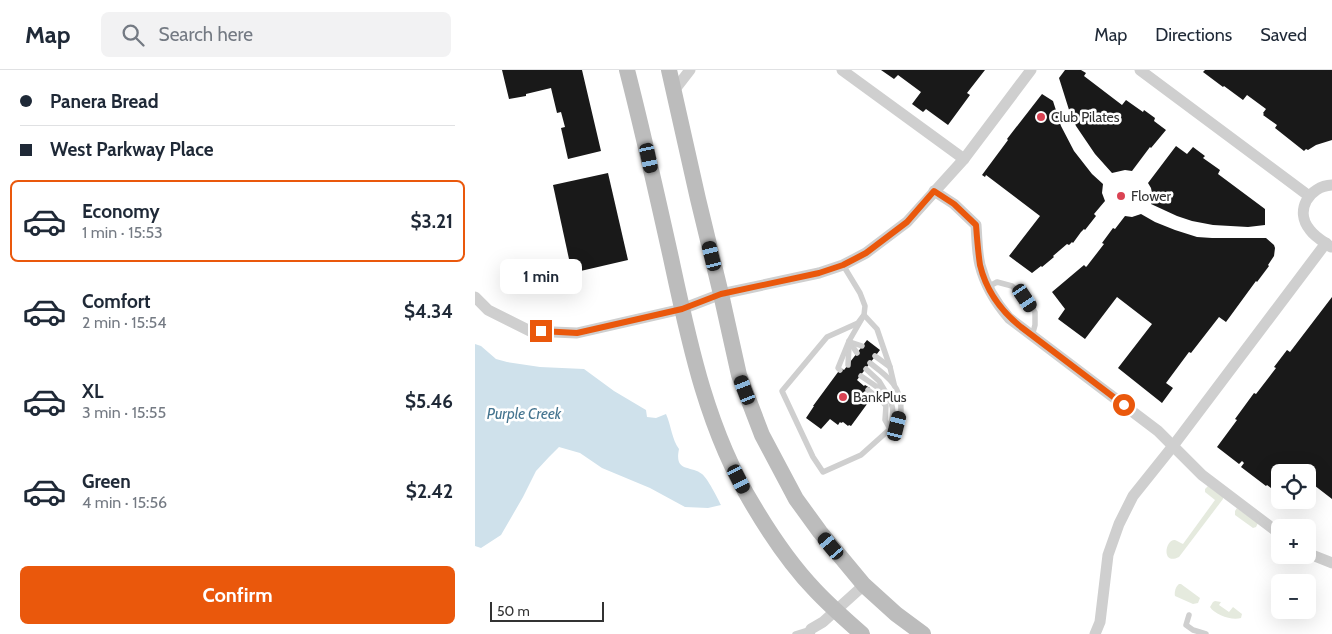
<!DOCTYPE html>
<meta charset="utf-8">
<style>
body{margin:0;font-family:Cabin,sans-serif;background:#f2f2f3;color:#1f2937;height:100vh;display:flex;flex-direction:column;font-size:19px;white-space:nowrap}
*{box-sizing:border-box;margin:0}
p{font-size:16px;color:#747a83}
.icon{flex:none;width:28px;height:28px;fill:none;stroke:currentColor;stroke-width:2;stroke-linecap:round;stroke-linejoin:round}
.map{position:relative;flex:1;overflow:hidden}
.panel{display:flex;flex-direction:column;background:#fff;width:475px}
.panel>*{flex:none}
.guide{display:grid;align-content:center;height:110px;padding:0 20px;background:#fff}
.fabs{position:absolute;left:796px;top:394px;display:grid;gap:10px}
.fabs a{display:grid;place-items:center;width:45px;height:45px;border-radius:8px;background:#fff;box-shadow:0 5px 20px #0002;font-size:25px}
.scale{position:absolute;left:15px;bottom:12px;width:114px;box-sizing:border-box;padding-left:5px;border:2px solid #323232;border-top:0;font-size:14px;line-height:18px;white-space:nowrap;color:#323232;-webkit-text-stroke:4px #fff;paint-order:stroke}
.end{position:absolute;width:22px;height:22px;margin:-11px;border:6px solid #ea580c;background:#fff;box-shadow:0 0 0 2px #fff}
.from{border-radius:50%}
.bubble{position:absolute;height:35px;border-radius:8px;background:#fff;box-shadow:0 5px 20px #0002;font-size:16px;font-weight:700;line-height:35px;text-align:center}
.car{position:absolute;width:15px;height:30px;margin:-15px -8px;border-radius:6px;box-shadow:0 0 4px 1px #0007;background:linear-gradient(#222 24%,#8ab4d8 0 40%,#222 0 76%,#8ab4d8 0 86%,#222 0)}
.guide b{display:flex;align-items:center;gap:18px;height:48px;font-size:19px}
.guide b+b{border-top:1px solid #e0e1e3}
.guide i{width:12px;height:12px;background:#1f2937}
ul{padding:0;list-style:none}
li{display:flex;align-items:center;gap:15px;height:82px;margin:0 10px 8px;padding:0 10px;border:2px solid transparent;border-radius:8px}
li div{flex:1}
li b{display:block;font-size:19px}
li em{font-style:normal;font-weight:700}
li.current{border-color:#ea580c}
li>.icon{width:45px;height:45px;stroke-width:1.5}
.primary-button{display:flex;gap:10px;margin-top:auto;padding:10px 20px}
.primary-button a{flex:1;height:58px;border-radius:8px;background:#ea580c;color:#fff;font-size:20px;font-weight:700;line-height:58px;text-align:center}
header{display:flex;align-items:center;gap:30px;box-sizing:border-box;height:70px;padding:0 25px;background:#fff;border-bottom:1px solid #e0e1e3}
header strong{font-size:24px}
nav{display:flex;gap:28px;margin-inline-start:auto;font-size:18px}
.search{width:350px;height:45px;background:#f2f2f3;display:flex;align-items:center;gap:12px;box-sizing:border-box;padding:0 18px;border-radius:8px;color:#747a83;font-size:19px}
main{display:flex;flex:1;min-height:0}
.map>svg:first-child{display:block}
</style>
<header>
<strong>Map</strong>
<div class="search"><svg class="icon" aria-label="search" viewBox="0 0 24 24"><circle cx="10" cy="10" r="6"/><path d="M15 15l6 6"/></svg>Search here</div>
<nav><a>Map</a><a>Directions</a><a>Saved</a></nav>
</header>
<main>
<section class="panel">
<div class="guide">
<b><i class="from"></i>Panera Bread</b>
<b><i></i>West Parkway Place</b>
</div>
<ul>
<li class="current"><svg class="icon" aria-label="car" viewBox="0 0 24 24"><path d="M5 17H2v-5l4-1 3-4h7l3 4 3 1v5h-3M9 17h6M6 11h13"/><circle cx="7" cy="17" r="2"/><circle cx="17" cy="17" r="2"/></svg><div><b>Economy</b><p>1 min · 15:53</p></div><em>$3.21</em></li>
<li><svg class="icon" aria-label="car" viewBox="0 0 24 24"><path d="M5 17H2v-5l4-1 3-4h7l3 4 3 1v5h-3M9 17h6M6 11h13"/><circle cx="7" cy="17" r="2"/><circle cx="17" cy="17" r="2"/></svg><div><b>Comfort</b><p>2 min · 15:54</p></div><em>$4.34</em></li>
<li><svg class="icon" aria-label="car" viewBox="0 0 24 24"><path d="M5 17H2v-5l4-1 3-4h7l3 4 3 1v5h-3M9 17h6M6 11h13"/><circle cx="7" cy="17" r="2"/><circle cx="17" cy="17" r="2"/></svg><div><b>XL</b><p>3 min · 15:55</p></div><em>$5.46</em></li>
<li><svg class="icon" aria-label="car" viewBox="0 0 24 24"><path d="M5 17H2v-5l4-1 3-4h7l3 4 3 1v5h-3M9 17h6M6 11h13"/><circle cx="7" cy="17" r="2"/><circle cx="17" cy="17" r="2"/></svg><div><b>Green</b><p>4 min · 15:56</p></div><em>$2.42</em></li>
</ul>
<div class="primary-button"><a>Confirm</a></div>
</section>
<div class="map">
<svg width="857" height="564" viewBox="0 0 857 564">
<rect width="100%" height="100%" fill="#fff"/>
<g fill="#e5eade">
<path d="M733 416 748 427V429L704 487C686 496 690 469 700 470 703 471 705 473 708 474L740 430 730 422V419Z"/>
<polygon points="762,438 783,453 781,457 778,458 760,445 760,441"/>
<path d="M704 514H706L725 528 723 533 718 534 700 526C699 522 701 516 704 514Z"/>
<path d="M740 531 746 532 744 535 754 542 758 537 767 544 766 548C757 551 740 545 735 537L738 532Z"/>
</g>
<path fill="#cfe1eb" d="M0 274 6 276 21 289 32 292 65 297 109 299 139 321 171 340 172 347 181 348 191 344C196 355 197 370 204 379 199 403 216 395 227 404 233 409 242 427 246 435L233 438 210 437 175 418 127 398 105 383 84 377 74 387 61 401 48 427 26 465 6 478 0 476Z"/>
<g fill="#191919">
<polygon points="27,0 107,0 126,81 93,89 86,58 90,57 86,42 82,43 76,18 51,24 51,26 34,29"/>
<polygon points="406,0 510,0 492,23 495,25 473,55 451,39 448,42 437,34 446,22 423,5 419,9"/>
<polygon points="590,0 606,0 611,3 609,6 647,35 651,30 668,42 669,40 680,48 679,51 691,60 676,78 675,77 657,101 650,100 637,103 620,84 601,56 595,43 584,8"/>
<polygon points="730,0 857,0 857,70 841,75 833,80 831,79 829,81 800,58 802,55 788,45 789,44 788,43 791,39 772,25 768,30 749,16 748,17 728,2"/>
<polygon points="567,24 578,31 586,56 599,81 617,104 628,114 627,123 630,131 619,144 621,146 610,160 609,159 606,162 598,173 597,172 594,175 592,174 578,186 579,187 567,197 566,196 557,203 534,186 565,146 511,105 510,107 507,105 533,70 532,69"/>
<polygon points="701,76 712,84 718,77 730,86 728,88 745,100 743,104 790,139 790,155 773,157 738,155 717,151 702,146 676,134 677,123 676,118 673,113"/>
<polygon points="133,103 153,190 97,203 78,115"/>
<polygon points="666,144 680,152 700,160 722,167 737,168 791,168 799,175 800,178 799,186 793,195 794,196 782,212 781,211 751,252 744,247 716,283 714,282 691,313 698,318 687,333 643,298 677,254 642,227 610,269 583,249 590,239 577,222 609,195 611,197 612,196 629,174 627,173 638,158 640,159 650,146 657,147"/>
<polygon points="857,227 857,429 835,412 832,415 832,402 805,402 805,425 792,415 791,416 766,397 769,393 767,391 764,394 742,377 762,350 760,349 779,323 781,324 801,298 799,297 812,280 815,282"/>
<polygon points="392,270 405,280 382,310 389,316 390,315 395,318 392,322 390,321 387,324 395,330 376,356 374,355 373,356 368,352 366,353 365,352 363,355 355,349 346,359 331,348 339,336 338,336 366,298 369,300"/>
</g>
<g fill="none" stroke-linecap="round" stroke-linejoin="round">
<g stroke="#cfcfcf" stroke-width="5.5">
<polyline points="368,195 385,223 390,236 389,245 383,253 352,267 307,321 338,387 348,402 386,385 415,359 410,350 411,336 407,331 393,320"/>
<polyline points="513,217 522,212 537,216 550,228 560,242 560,255 557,266"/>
<polyline points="374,271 382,283"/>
<polyline points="375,272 387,276"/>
<polyline points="400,286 415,297 419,314"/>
<path d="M395 293C412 306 427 316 426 341 425 345 423 351 422 356L415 359"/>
<polyline points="373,295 374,276"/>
<polyline points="391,299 404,311 410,321"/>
<polyline points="365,300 363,298 374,271 389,245 402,259 415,297"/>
<path d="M386 306C400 316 418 324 418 343 418 348 416 354 415 359"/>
<polyline points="714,545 711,555 718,560 731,564"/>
<polyline points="320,564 336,559"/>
</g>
<g stroke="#cfcfcf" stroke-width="11">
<polyline points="367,0 489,89"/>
<polyline points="665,0 834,126"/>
<polyline points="198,22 215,0"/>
<path d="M459 121 479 134 501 155C502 168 502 183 505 195 510 215 521 233 534 248L683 361 727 405 805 464"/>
<path d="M856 177C849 172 840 167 835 160 819 141 834 116 857 115"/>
<polyline points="0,227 13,240 55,261 102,263 207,239 246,224 344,203 368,195 391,183 432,152 489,89 556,0"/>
<polyline points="832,483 857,493"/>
<polyline points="334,564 336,559 348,552 389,515"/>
<polyline points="620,564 625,552 633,485 644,454 658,426 698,376 851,173"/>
</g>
<g stroke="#bcbcbc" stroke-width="16">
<path d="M152 0C168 62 182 125 196 188 214 272 232 360 278 435 294 462 318 497 340 520 355 536 371 550 387 564"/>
<polyline points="194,0 223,129 246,224 264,305 287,365 321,429 345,462 389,515 421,544 448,564"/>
</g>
</g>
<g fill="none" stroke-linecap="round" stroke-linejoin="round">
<path stroke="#ea580c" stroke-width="6" d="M66 261 102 263 207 239 246 224 344 203 368 195 391 183 432 152 459 121 479 134 501 155C502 168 503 182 505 195 511 220 526 241 546 257L649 335"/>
</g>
<g fill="#da4353" stroke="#fff" stroke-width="2">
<circle cx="566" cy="47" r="5"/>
<circle cx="646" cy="126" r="5"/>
<circle cx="368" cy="327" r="5"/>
</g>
<g text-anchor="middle" stroke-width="5" stroke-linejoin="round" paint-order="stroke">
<g font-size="14" fill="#323232" stroke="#fff" text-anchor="start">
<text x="576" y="52">Club Pilates</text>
<text x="656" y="131">Flower</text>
<text x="378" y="332">BankPlus</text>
</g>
<g font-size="15" font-style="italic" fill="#44748f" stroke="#fff">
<text x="49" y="349">Purple Creek</text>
</g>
</g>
</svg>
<div class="fabs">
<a><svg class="icon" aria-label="locate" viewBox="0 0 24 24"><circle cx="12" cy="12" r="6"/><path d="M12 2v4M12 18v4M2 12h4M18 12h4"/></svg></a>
<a>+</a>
<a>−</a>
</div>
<div class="scale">50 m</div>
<i class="end from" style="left:649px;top:335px"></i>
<i class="end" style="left:66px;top:261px"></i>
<div class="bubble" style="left:25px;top:189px;width:82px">1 min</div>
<i class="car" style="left:174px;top:88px;rotate:168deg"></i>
<i class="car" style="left:237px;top:186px;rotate:346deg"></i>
<i class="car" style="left:550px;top:228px;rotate:146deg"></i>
<i class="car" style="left:270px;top:320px;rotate:339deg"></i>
<i class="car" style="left:422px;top:356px;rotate:14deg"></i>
<i class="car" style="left:264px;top:409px;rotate:153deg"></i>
<i class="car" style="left:356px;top:476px;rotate:320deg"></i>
</div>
</main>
